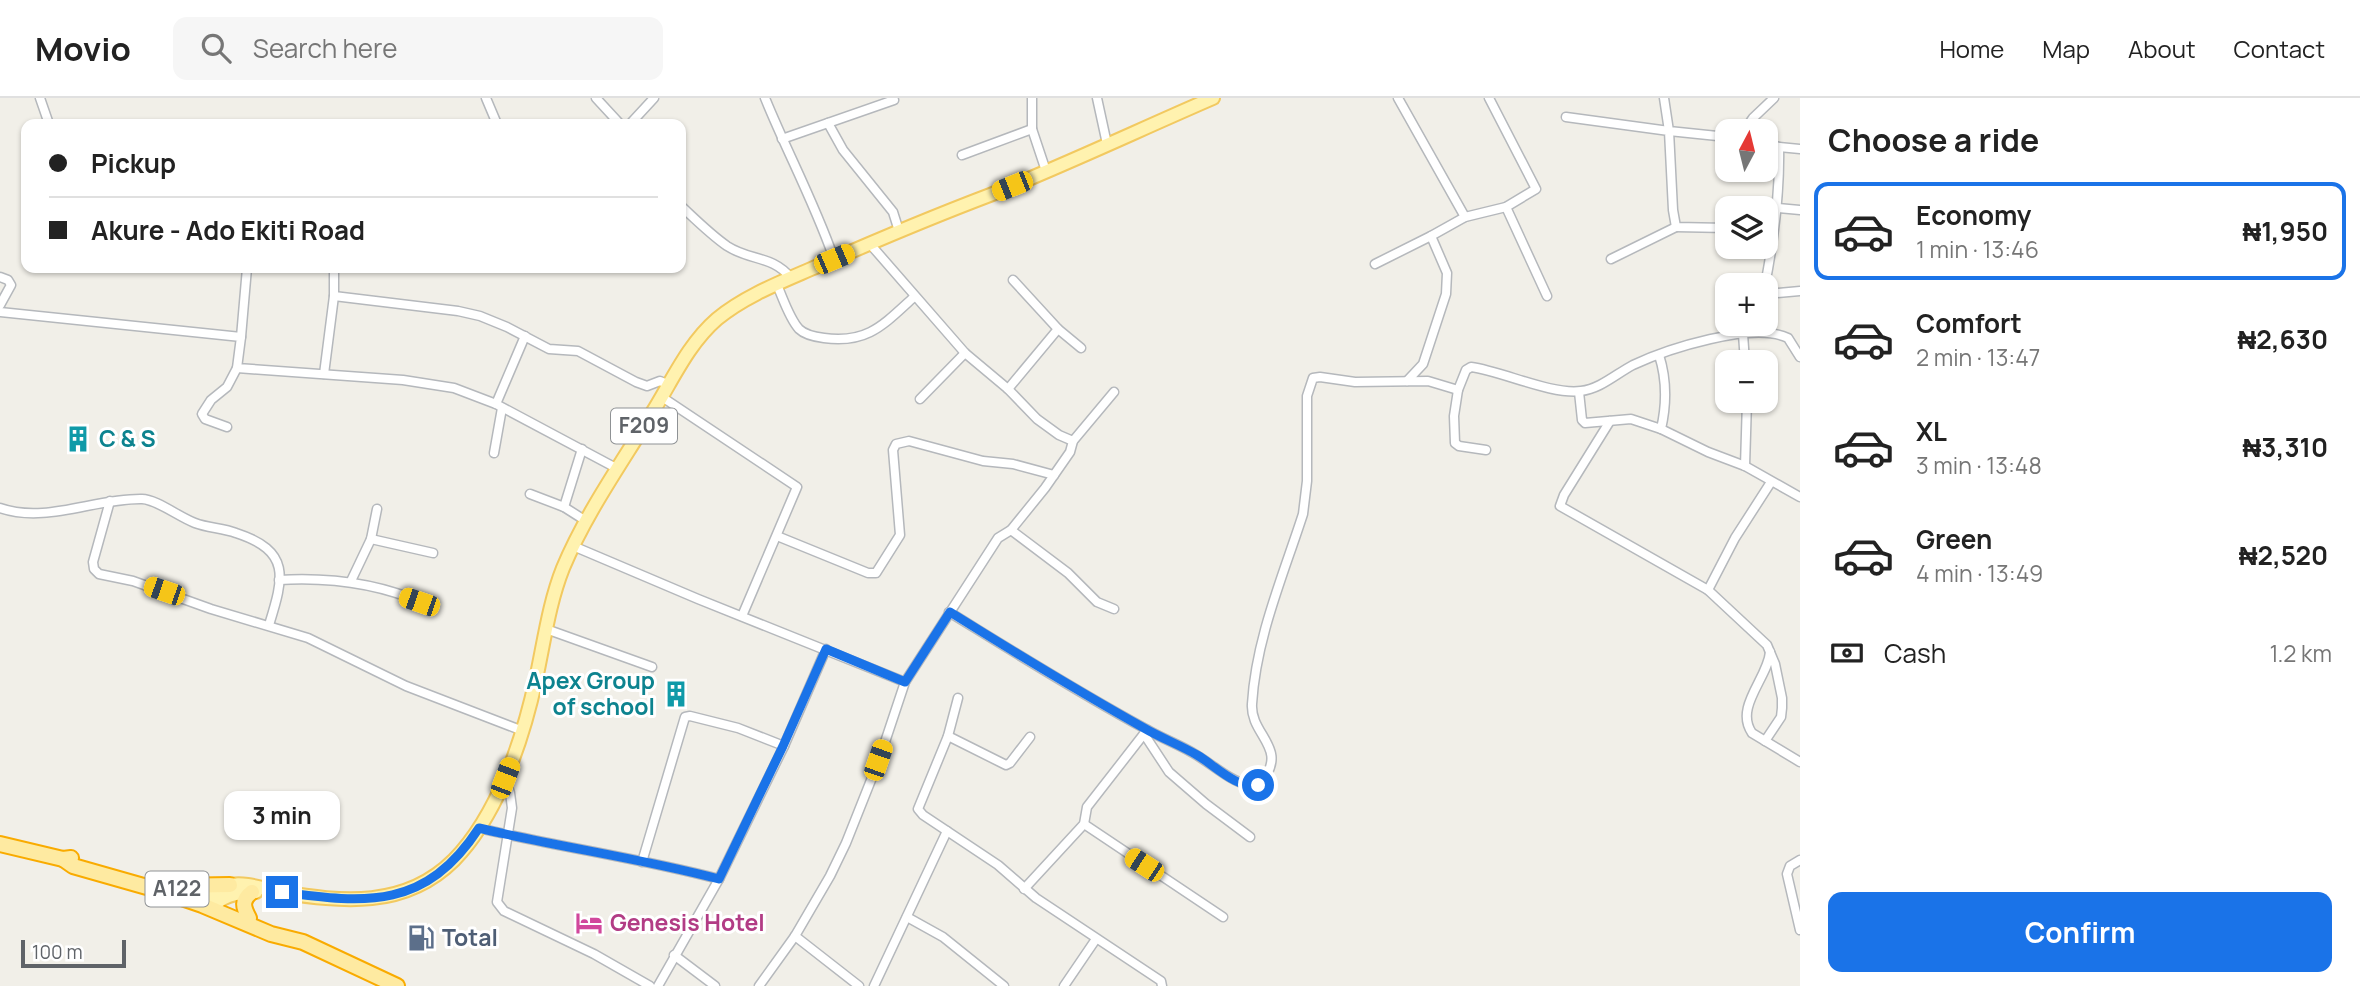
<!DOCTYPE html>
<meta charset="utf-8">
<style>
body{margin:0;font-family:Manrope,sans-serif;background:#f6f6f6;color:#222;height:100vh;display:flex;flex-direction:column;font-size:26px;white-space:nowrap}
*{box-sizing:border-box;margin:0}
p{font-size:23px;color:#767676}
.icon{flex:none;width:38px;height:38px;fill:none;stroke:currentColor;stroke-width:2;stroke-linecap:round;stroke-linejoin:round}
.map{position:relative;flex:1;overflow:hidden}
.details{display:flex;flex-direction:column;background:#fff;width:560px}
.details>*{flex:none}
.guide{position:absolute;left:21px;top:21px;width:665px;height:154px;border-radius:14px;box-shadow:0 2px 5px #0004;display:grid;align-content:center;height:154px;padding:0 28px;background:#fff}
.needle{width:46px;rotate:7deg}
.controls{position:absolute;left:1715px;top:21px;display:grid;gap:14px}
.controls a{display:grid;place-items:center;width:63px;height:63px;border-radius:14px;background:#fff;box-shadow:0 2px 5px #0004;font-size:35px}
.scale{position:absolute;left:21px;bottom:18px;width:105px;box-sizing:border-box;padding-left:7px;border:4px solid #5f6368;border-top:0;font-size:19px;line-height:24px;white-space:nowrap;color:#5f6368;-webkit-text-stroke:5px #fff;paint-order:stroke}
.end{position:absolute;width:32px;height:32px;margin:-16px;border:9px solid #1a73e8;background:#fff;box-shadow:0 0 0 4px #fff}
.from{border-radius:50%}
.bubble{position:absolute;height:49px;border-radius:14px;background:#fff;box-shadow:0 2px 5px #0004;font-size:23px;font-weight:700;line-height:49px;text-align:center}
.car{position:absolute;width:21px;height:42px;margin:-21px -10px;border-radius:9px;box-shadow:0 0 5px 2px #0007;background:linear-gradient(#f5c518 24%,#345 0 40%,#f5c518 0 76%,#345 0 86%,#f5c518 0)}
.guide b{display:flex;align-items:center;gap:24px;height:66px;font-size:26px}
.guide b+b{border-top:2px solid #e0e0e0}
.guide i{width:18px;height:18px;background:#222}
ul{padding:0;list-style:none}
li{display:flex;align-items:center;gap:21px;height:98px;margin:0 14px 10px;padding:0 14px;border:4px solid transparent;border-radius:14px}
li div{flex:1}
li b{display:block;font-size:26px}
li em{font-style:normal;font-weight:700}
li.selected{border-color:#1a73e8}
li>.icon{width:63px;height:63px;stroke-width:1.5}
h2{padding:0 28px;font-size:32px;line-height:84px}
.pay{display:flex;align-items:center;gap:18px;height:77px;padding:0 28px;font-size:26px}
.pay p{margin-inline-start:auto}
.button{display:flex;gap:14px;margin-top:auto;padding:14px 28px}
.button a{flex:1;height:80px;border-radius:14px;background:#1a73e8;color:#fff;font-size:28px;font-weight:700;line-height:80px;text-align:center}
header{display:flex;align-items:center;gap:42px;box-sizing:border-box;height:98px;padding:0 35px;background:#fff;border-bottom:2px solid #e0e0e0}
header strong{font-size:33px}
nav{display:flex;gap:38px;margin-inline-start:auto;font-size:24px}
.search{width:490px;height:63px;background:#f6f6f6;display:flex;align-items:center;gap:18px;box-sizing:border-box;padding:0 24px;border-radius:14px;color:#767676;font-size:26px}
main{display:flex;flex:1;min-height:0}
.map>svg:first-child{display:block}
</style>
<header>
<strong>Movio</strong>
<div class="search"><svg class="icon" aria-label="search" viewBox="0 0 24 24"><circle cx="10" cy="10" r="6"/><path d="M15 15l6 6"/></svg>Search here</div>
<nav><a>Home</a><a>Map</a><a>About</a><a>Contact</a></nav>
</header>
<main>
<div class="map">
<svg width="1800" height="888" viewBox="0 0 1800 888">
<rect width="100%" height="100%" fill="#f1efe8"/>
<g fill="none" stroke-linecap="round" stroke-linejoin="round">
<g stroke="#b5b8bc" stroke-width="11">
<g id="minor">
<polyline points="40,0 49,26"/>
<polyline points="486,0 497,26"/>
<polyline points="596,0 620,26"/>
<path d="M765 0C787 54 815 106 834 161"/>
<polyline points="1032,0 1032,31 1046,73"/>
<polyline points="1097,0 1107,46"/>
<polyline points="1398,0 1465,119"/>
<polyline points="1664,0 1669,33 1727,39"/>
<polyline points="1566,19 1669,33 1673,112 1676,129 1727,130"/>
<polyline points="828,25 843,52 893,114 899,133"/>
<polyline points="630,26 654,0"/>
<polyline points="1744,33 1753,20 1774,0"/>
<polyline points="782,41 894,2"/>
<polyline points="1779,49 1800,51"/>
<polyline points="962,57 1032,31"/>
<path d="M681 108C695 121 711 137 727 148 750 163 772 157 791 180"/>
<polyline points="1506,109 1547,198"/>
<polyline points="1778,110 1800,112"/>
<polyline points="870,146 965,255 1008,291 1037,321 1059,337 1073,343"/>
<polyline points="1611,161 1676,129"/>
<polyline points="1375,166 1431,138"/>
<polyline points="0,179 8,182 11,187 0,207"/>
<polyline points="1013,182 1058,231 1081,250"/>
<path d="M777 187C783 200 789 220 799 231 805 237 816 239 824 240 868 246 884 226 914 199"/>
<path d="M1765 187C1774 141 1780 96 1779 49L1766 46"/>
<polyline points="1766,196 1800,193"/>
<polyline points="334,198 458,213 480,218 507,229 549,251 578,253 636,284 647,288 660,283 670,287"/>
<polyline points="0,214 241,239 237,270 403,282 454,290 496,306 618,371"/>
<polyline points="1743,236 1745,264"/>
<polyline points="241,239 247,170"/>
<path d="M1659 257C1667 282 1667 305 1661 331L1708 354 1745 368 1800 399"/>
<polyline points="324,276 334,198 334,170"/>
<polyline points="1407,283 1423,266 1446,196 1447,175 1431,138 1465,119 1506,109 1536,91 1489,0"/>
<polyline points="1008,291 1058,231"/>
<polyline points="1458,292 1454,318 1455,345 1459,348 1486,352"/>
<polyline points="1579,294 1582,322 1585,325 1631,321 1661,331"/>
<polyline points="662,299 797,389 742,518"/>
<polyline points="920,301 965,255"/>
<polyline points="496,306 525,238"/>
<polyline points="1610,323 1564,397 1560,408 1708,492 1767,547 1775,566 1782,600 1782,610 1781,619 1765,643"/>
<polyline points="227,329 205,321 202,316 211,302 227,289 237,270"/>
<polyline points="494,355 502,310"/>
<polyline points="1745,368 1747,303"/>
<polyline points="530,396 564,409 586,423"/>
<polyline points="110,403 93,464 94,471 99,476 133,483 211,511 308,540 406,588 523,633"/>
<polyline points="564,409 582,351"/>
<path d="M0 410C46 426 95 400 142 401 156 401 179 419 195 425 208 430 223 430 236 435 291 453 284 479 269 527"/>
<polyline points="1011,432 1068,475 1097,504 1114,511"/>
<polyline points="777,438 868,475 876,475 900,437 893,352 896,346 909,343 983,363 1013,366 1054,377"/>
<polyline points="371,441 433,455"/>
<polyline points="573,448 698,501 905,584"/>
<path d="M279 482C330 479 378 485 425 506"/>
<polyline points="351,483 371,441 377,411"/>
<polyline points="1708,492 1735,440 1771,384"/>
<path d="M949 514C1014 554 1079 595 1146 631 1161 640 1178 646 1193 655 1211 665 1228 682 1248 687 1254 688 1258 688 1262 683 1289 650 1250 637 1252 606 1256 540 1283 478 1303 416L1307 383V298L1313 280 1320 279 1355 284 1428 283 1458 292 1466 272 1471 269C1502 273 1551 297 1581 293 1600 291 1616 276 1633 267 1667 251 1753 223 1788 240L1800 259"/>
<polyline points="546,531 652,569"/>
<path d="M1770 554C1768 580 1734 609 1752 635L1800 664"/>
<polyline points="958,600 948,638 918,711 923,717 998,767 1036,800 1161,883 1162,888"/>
<polyline points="1144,636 1169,674 1206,706 1250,739"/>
<polyline points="948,638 1006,667 1010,665 1030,639"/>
<polyline points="505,680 510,695 512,710 497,804 504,813 594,856 650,888"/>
<polyline points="1084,726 1223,819"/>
<path d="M479 730C558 749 640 760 719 781"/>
<polyline points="1800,762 1790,768 1787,776 1800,832"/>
<polyline points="642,764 685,619 690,618 738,630 784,648"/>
<polyline points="1024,791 1084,726 1087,709 1147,632"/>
<polyline points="907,819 943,839 1004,888"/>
<polyline points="795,838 859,888"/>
<polyline points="674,857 715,888"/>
<polyline points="658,888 719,781 784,648 826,551"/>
<polyline points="759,888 795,838 830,778 846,745 879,662 905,584 998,440 1011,432 1045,390 1070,354 1073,343 1114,294"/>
<polyline points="874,888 947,733"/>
<polyline points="1064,888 1096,841"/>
</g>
</g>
<g stroke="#f2c960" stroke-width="16">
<g id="primary">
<path d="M202 807C209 798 218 789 230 787 247 784 263 791 280 794 342 804 405 811 454 762 498 717 523 641 536 581 544 544 549 505 563 470 586 415 621 366 652 315 672 283 688 246 717 221 746 197 784 183 818 168 875 143 932 119 990 97 1065 67 1139 32 1213 0"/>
<path d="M211 811C221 797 240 794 256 794"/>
</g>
</g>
<g stroke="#f9ab00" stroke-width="18">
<g id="trunk">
<polyline points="0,746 63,761 71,760"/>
<polyline points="63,761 73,768 161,793 202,807 271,836 303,844 397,888"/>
<polyline points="171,788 230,787"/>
<path d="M249 820C243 809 241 802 252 794"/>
</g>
</g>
<use href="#minor" stroke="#fff" stroke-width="8"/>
<use href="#primary" stroke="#fff2af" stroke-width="12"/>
<use href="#trunk" stroke="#feeaa1" stroke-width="14"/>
</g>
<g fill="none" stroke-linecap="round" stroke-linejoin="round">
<path stroke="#1a73e8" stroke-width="9" d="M282 794C367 806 426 811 479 730 558 749 640 760 719 781L783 648 826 551 905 584 950 514C1014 554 1078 593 1144 630 1161 640 1180 647 1197 657 1213 666 1238 692 1258 687"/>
</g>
<defs>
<g id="building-bare" transform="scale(2.1)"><path d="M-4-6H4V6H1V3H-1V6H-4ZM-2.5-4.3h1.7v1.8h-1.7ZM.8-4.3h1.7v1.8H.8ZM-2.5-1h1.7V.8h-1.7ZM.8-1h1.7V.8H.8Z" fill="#0f9aa8" stroke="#fff" stroke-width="2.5" paint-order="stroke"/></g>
<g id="hotel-bare" transform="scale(2.1)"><path d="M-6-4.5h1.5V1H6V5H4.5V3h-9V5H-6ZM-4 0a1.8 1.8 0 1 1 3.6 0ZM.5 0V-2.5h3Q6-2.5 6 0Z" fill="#d1479c" stroke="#fff" stroke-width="2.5" paint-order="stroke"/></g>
<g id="fuel-bare" transform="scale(2.1)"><path d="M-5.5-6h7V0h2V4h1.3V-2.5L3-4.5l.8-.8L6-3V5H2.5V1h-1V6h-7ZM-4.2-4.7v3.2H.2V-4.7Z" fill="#5c6f8a" stroke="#fff" stroke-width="2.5" paint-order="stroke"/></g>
</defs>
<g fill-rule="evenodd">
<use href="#building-bare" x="78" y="341"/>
<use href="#building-bare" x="676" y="596"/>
<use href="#hotel-bare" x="589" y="825"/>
<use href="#fuel-bare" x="421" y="840"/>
</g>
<g text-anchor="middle" stroke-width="6" stroke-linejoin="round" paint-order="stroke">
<g fill="#fff" stroke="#8f9295" stroke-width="2">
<rect x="611" y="310.5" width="66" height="35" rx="5"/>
<rect x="145.5" y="773.5" width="63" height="35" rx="5"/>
</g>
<g font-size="21" font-weight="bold" fill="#5f6368">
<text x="644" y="335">F209</text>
<text x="177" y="798">A122</text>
</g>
<g font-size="23" font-weight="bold" fill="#0d838f" stroke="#fff" text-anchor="start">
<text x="99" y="349">C &amp; S</text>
<text x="655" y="591" text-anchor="end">Apex Group<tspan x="655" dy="26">of school</tspan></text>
</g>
<g font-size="23" font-weight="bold" fill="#b23c85" stroke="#fff" text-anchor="start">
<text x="610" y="833">Genesis Hotel</text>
</g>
<g font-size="23" font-weight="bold" fill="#4e5e75" stroke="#fff" text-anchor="start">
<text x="442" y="848">Total</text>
</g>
</g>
</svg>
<div class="controls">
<a><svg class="needle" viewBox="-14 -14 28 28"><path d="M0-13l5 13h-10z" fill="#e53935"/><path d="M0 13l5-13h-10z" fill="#767676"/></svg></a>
<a><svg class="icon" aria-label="layers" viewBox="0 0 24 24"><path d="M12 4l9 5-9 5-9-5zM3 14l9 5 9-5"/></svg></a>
<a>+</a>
<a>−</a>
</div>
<div class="scale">100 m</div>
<i class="end from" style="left:1258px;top:687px"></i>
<i class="end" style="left:282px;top:794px"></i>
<div class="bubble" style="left:224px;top:693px;width:116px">3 min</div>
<i class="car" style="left:1012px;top:88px;rotate:248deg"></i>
<i class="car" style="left:834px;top:161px;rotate:67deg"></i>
<i class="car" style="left:164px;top:493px;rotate:289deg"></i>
<i class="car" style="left:419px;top:504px;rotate:289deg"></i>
<i class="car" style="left:878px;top:662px;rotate:19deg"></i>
<i class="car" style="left:505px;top:680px;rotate:21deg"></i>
<i class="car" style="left:1144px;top:767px;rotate:303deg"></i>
<div class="guide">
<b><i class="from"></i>Pickup</b>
<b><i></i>Akure - Ado Ekiti Road</b>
</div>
</div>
<section class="details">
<h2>Choose a ride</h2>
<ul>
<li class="selected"><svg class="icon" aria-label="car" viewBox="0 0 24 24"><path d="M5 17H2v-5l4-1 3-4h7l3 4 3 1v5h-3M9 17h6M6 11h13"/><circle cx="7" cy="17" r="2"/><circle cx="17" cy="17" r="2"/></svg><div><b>Economy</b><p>1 min · 13:46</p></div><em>₦1,950</em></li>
<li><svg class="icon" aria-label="car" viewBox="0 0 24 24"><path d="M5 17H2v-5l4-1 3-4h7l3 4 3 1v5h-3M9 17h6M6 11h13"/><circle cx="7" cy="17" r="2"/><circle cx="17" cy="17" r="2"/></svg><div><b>Comfort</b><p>2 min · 13:47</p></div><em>₦2,630</em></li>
<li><svg class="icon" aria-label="car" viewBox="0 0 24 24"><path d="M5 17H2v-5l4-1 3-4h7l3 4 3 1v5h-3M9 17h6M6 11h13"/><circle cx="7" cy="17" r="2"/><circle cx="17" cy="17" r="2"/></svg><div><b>XL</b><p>3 min · 13:48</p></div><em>₦3,310</em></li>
<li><svg class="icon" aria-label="car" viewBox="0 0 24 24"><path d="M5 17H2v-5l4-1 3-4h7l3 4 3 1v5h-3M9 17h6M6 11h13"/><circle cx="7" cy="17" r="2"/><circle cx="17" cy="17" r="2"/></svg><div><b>Green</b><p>4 min · 13:49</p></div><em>₦2,520</em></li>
</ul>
<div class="pay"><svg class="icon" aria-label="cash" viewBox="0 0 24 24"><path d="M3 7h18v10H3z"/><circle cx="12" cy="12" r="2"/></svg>Cash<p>1.2 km</p></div>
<div class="button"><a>Confirm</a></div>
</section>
</main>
